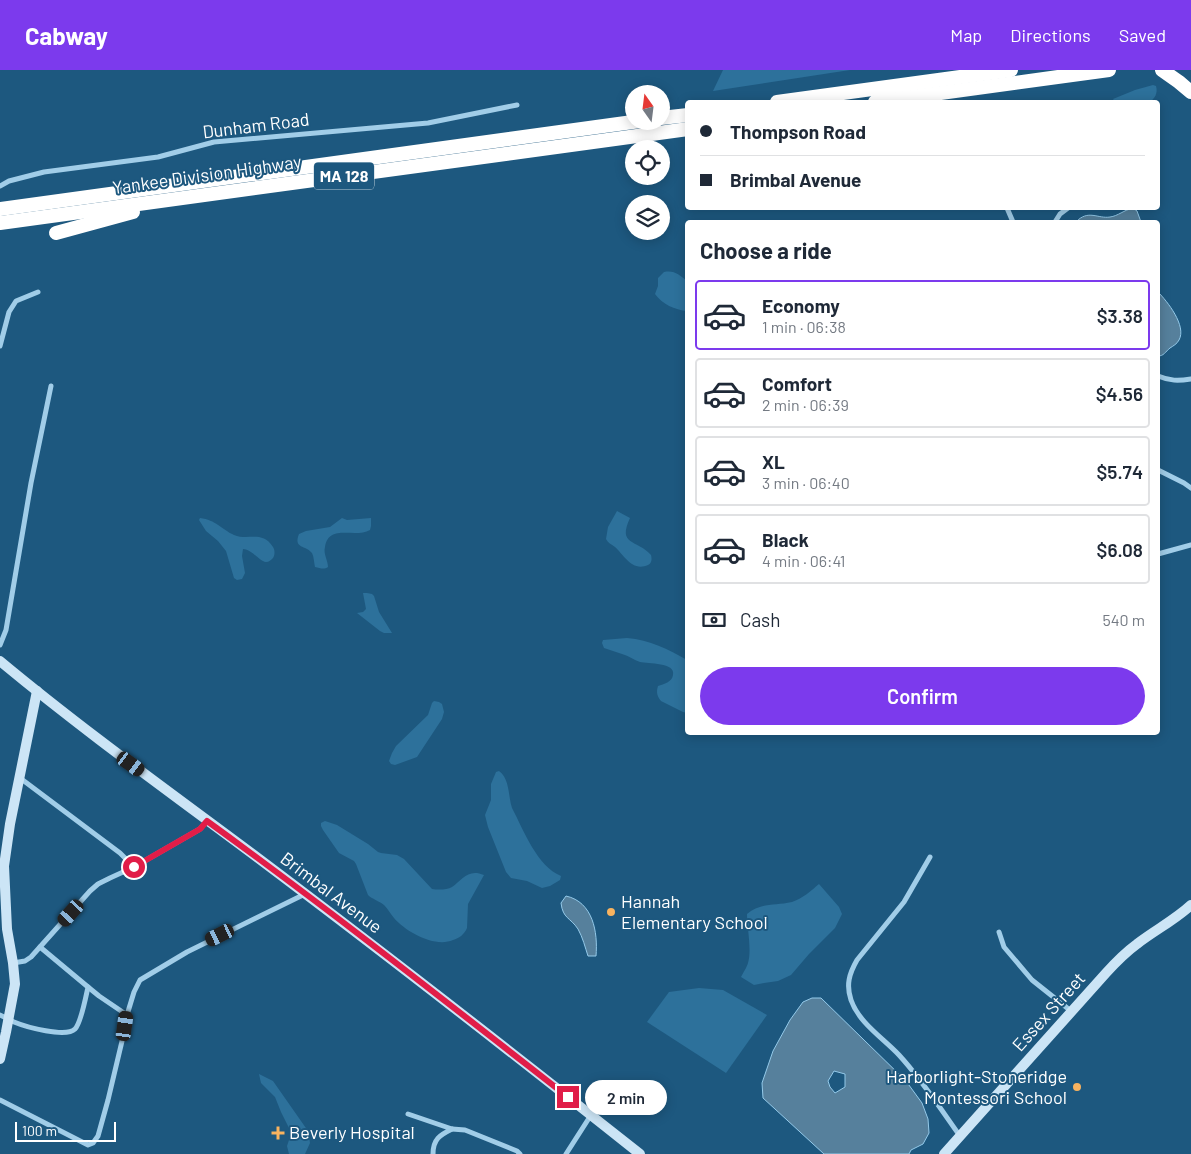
<!DOCTYPE html>
<meta charset="utf-8">
<style>
body{margin:0;font-family:Barlow,sans-serif;background:#f6f6f7;color:#1f2937;height:100vh;display:flex;flex-direction:column;font-size:19px;white-space:nowrap}
*{box-sizing:border-box;margin:0}
p{font-size:16px;color:#747a83}
.icon{flex:none;width:28px;height:28px;fill:none;stroke:currentColor;stroke-width:2;stroke-linecap:round;stroke-linejoin:round}
.map{position:relative;flex:1;overflow:hidden}
.side{position:absolute;left:685px;top:150px;width:475px;height:515px;display:flex;flex-direction:column;background:#fff;border-radius:5px;box-shadow:0 2px 12px #0003}
.side>*{flex:none}
.hud{position:absolute;left:685px;top:30px;width:475px;height:110px;border-radius:5px;box-shadow:0 2px 12px #0003;display:grid;align-content:center;height:110px;padding:0 15px;background:#fff}
.needle{width:32px;rotate:346deg}
.controls{position:absolute;left:625px;top:15px;display:grid;gap:10px}
.controls a{display:grid;place-items:center;width:45px;height:45px;border-radius:50%;background:#fff;box-shadow:0 2px 12px #0003;font-size:25px}
.scale{position:absolute;left:15px;bottom:12px;width:101px;box-sizing:border-box;padding-left:5px;border:2px solid #fff;border-top:0;font-size:14px;line-height:18px;white-space:nowrap;color:#fff;-webkit-text-stroke:4px #1d587f;paint-order:stroke}
.end{position:absolute;width:22px;height:22px;margin:-11px;border:6px solid #e11d48;background:#fff;box-shadow:0 0 0 2px #fff}
.from{border-radius:50%}
.bubble{position:absolute;height:35px;border-radius:18px;background:#fff;box-shadow:0 2px 12px #0003;font-size:16px;font-weight:600;line-height:35px;text-align:center}
.car{position:absolute;width:15px;height:30px;margin:-15px -8px;border-radius:6px;box-shadow:0 0 4px 1px #0007;background:linear-gradient(#222 24%,#8ab4d8 0 40%,#222 0 76%,#8ab4d8 0 86%,#222 0)}
.hud b{display:flex;align-items:center;gap:18px;height:48px;font-size:19px}
.hud b+b{border-top:1px solid #e0e1e3}
.hud i{width:12px;height:12px;background:#1f2937}
ul{padding:0;list-style:none}
li{display:flex;align-items:center;gap:15px;height:70px;margin:0 10px 8px;padding:0 5px;border:2px solid #e0e1e3;border-radius:5px}
li div{flex:1}
li b{display:block;font-size:19px}
li em{font-style:normal;font-weight:600}
li.selected{border-color:#7c3aed}
li>.icon{width:45px;height:45px;stroke-width:1.5}
h2{padding:0 15px;font-size:22px;line-height:60px}
.pay{display:flex;align-items:center;gap:12px;height:55px;padding:0 15px;font-size:19px}
.pay p{margin-inline-start:auto}
.cta{display:flex;gap:10px;margin-top:auto;padding:10px 15px}
.cta a{flex:1;height:58px;border-radius:30px;background:#7c3aed;color:#fff;font-size:20px;font-weight:600;line-height:58px;text-align:center}
header{display:flex;align-items:center;gap:30px;box-sizing:border-box;height:70px;padding:0 25px;background:#7c3aed;color:#fff}
header strong{font-size:24px}
nav{display:flex;gap:28px;margin-inline-start:auto;font-size:18px}
.map>svg:first-child{display:block}
</style>
<header>
<strong>Cabway</strong>
<nav><a>Map</a><a>Directions</a><a>Saved</a></nav>
</header>
<div class="map">
<svg width="1191" height="1084" viewBox="0 0 1191 1084">
<rect width="100%" height="100%" fill="#1d587f"/>
<g fill="#2d719b">
<polygon points="723,0 850,0 713,21"/>
<path d="M1153 15 1156 16C1158 23 1155 28 1150 32H1115L1113 29 1135 20Z"/>
<path d="M664 202C675 200 679 205 687 211V241C675 240 662 234 655 224L658 216V208Z"/>
<path d="M617 441 630 448C617 476 637 469 651 485 652 489 652 493 648 495 632 502 624 485 615 477 611 474 608 473 606 469L608 457Z"/>
<path d="M200 448C216 450 221 459 234 465 248 471 262 460 273 477 275 480 275 485 273 488 271 490 269 492 266 492 259 491 253 480 243 479L242 486 245 503 242 509 237 510 234 508 226 481 218 471 206 461 199 450Z"/>
<path d="M342 448 347 450 371 448V456L370 460C355 469 329 453 325 477 323 484 328 490 328 497 324 500 320 498 315 497 314 493 314 487 312 483 306 475 293 479 299 464L306 461 330 457Z"/>
<polygon points="363,523 367,523 372,524 374,526 379,542 392,563 384,563 380,561 357,543 363,542 366,539"/>
<path d="M627 568C650 570 668 579 687 590V643L683 642 661 631C657 626 656 622 658 616 664 614 672 612 673 605 676 592 648 594 640 592 634 590 629 586 622 584 616 582 610 580 604 578L602 573 603 570Z"/>
<polygon points="434,631 439,632 442,634 444,642 442,649 417,687 395,695 391,694 389,691 392,683 396,676 428,645 432,633"/>
<path d="M499 701C510 709 508 726 512 738 524 761 537 796 561 806L560 810 550 816 542 818 527 811 511 808 506 802 488 757 485 745 491 730V714L496 702Z"/>
<path d="M325 751 337 755 368 774 378 782 381 783 397 785 404 789 432 819C438 820 447 820 452 817 462 810 468 798 484 805L468 834 467 858C464 865 459 868 453 870 435 878 406 862 394 848 390 843 388 839 384 835 379 831 372 829 368 825L356 794 354 791 339 783 323 760 321 756V753Z"/>
<path d="M819 814 839 837 842 844 835 858 809 884 791 905 778 911 764 913 754 915 741 907C743 903 747 897 748 893 752 880 747 858 747 844 762 832 775 836 792 832 802 829 812 820 819 814Z"/>
<polygon points="699,918 723,920 767,945 726,1003 647,952 669,922"/>
<polygon points="259,1004 273,1011 308,1061 310,1073 305,1084 289,1084 287,1076 291,1064 290,1060 281,1042 275,1027 261,1013"/>
</g>
<g fill="#56809c" stroke="#94caea" fill-rule="evenodd">
<path d="M1133 138 1137 141 1141 152H1076C1088 139 1098 149 1110 147 1118 146 1124 140 1133 138Z"/>
<path d="M1158 222C1167 231 1187 256 1179 270 1177 274 1173 276 1170 278 1165 282 1164 286 1158 286Z"/>
<path d="M566 826C593 832 598 862 596 886H588C585 877 583 868 578 859 570 847 563 849 561 833Z"/>
<path d="M812 928H821L906 1011 922 1033 928 1049 929 1063 923 1074 911 1080 909 1084H824L763 1028 762 1013 773 981 790 950 803 932ZM834 1001 845 1004V1017L835 1023 830 1017 828 1011Z"/>
</g>
<g fill="none" stroke-linecap="round" stroke-linejoin="round">
<g stroke="#a1cde8" stroke-width="5">
<polyline points="0,116 9,111 44,102 158,87 214,72 428,53 517,35"/>
<polyline points="1007,138 1013,152"/>
<polyline points="1055,152 1060,144 1068,138"/>
<polyline points="0,276 9,242 16,231 38,222"/>
<path d="M1158 306C1170 311 1178 311 1191 309"/>
<polyline points="1158,400 1184,413 1191,418"/>
<polyline points="1158,484 1191,475"/>
<polyline points="0,575 6,560 31,413 51,316"/>
<polyline points="20,708 120,783 134,797"/>
<path d="M930 787 904 832 857 890C849 904 846 915 851 930 859 953 883 968 899 985 922 1010 940 1038 960 1066"/>
<polyline points="999,862 1004,877 1032,910 1071,941"/>
<polyline points="13,893 25,891 31,887 90,821 98,814 110,808 134,797 200,759 207,751"/>
<polyline points="88,917 99,926 127,945"/>
<path d="M0 945C5 947 9 950 14 952 26 957 66 968 75 959 81 953 86 926 88 917L40 877"/>
<polyline points="0,1030 88,1075 93,1073 98,1066 108,1030 123,967 127,945 134,922 140,910 187,882 305,824"/>
<polyline points="408,1044 452,1059 465,1060 517,1081 520,1084"/>
<path d="M433 1084C433 1069 440 1065 452 1059"/>
<polyline points="566,1084 591,1045"/>
</g>
<g stroke="#cce5f6" stroke-width="10">
<path d="M0 591C83 660 171 723 258 788 387 885 514 984 640 1084"/>
<polyline points="0,989 6,962 15,914 13,893 7,859 4,796 10,754 37,621"/>
<path d="M944 1084 1106 903C1116 892 1126 882 1137 874 1155 860 1175 850 1191 835"/>
</g>
<g stroke="#fff" stroke-width="14">
<polyline points="1162,0 1179,12 1191,22"/>
<polyline points="777,32 1011,0"/>
<polyline points="875,32 1109,0"/>
<polyline points="661,48 688,45"/>
<polyline points="0,139 640,51"/>
<polyline points="0,153 688,59"/>
<polyline points="56,163 133,142"/>
</g>
</g>
<g fill="none" stroke-linecap="round" stroke-linejoin="round">
<path stroke="#e11d48" stroke-width="6" d="M134 797 200 759 207 751C330 840 449 934 568 1027"/>
</g>
<g fill="#f8b35f" stroke="#1d587f" stroke-width="2">
<circle cx="611" cy="842" r="5"/>
<circle cx="1077" cy="1017" r="5"/>
<path d="M275.5 1055.5h5v5h5v5h-5v5h-5v-5h-5v-5h5z"/>
</g>
<g text-anchor="middle" stroke-width="4" stroke-linejoin="round" paint-order="stroke">
<rect fill="#1d587f" stroke="#bbcdd9" stroke-width="1" x="314" y="92.5" width="60" height="27" rx="4"/>
<g font-size="16" font-weight="bold" fill="#fff">
<text x="344" y="112">MA 128</text>
</g>
<g font-size="18" fill="#fff" stroke="#1d587f">
<text transform="translate(256 56) rotate(-7)" y="6">Dunham Road</text>
<text transform="translate(207 105) rotate(-8)" y="6">Yankee Division Highway</text>
<text transform="translate(331 823) rotate(37)" y="6">Brimbal Avenue</text>
<text transform="translate(1049 942) rotate(-48)" y="6">Essex Street</text>
</g>
<g font-size="18" fill="#fff" stroke="#1d587f" text-anchor="start">
<text x="621" y="838">Hannah<tspan x="621" dy="21">Elementary School</tspan></text>
<text x="1067" y="1013" text-anchor="end">Harborlight-Stoneridge<tspan x="1067" dy="21">Montessori School</tspan></text>
<text x="289" y="1069">Beverly Hospital</text>
</g>
</g>
</svg>
<div class="controls">
<a><svg class="needle" viewBox="-14 -14 28 28"><path d="M0-13l5 13h-10z" fill="#e53935"/><path d="M0 13l5-13h-10z" fill="#747a83"/></svg></a>
<a><svg class="icon" aria-label="locate" viewBox="0 0 24 24"><circle cx="12" cy="12" r="6"/><path d="M12 2v4M12 18v4M2 12h4M18 12h4"/></svg></a>
<a><svg class="icon" aria-label="layers" viewBox="0 0 24 24"><path d="M12 4l9 5-9 5-9-5zM3 14l9 5 9-5"/></svg></a>
</div>
<div class="scale">100 m</div>
<i class="end from" style="left:134px;top:797px"></i>
<i class="end" style="left:568px;top:1027px"></i>
<div class="bubble" style="left:585px;top:1010px;width:82px">2 min</div>
<i class="car" style="left:131px;top:694px;rotate:126deg"></i>
<i class="car" style="left:71px;top:843px;rotate:222deg"></i>
<i class="car" style="left:220px;top:865px;rotate:244deg"></i>
<i class="car" style="left:125px;top:956px;rotate:8deg"></i>
<div class="hud">
<b><i class="from"></i>Thompson Road</b>
<b><i></i>Brimbal Avenue</b>
</div>
<section class="side">
<h2>Choose a ride</h2>
<ul>
<li class="selected"><svg class="icon" aria-label="car" viewBox="0 0 24 24"><path d="M5 17H2v-5l4-1 3-4h7l3 4 3 1v5h-3M9 17h6M6 11h13"/><circle cx="7" cy="17" r="2"/><circle cx="17" cy="17" r="2"/></svg><div><b>Economy</b><p>1 min · 06:38</p></div><em>$3.38</em></li>
<li><svg class="icon" aria-label="car" viewBox="0 0 24 24"><path d="M5 17H2v-5l4-1 3-4h7l3 4 3 1v5h-3M9 17h6M6 11h13"/><circle cx="7" cy="17" r="2"/><circle cx="17" cy="17" r="2"/></svg><div><b>Comfort</b><p>2 min · 06:39</p></div><em>$4.56</em></li>
<li><svg class="icon" aria-label="car" viewBox="0 0 24 24"><path d="M5 17H2v-5l4-1 3-4h7l3 4 3 1v5h-3M9 17h6M6 11h13"/><circle cx="7" cy="17" r="2"/><circle cx="17" cy="17" r="2"/></svg><div><b>XL</b><p>3 min · 06:40</p></div><em>$5.74</em></li>
<li><svg class="icon" aria-label="car" viewBox="0 0 24 24"><path d="M5 17H2v-5l4-1 3-4h7l3 4 3 1v5h-3M9 17h6M6 11h13"/><circle cx="7" cy="17" r="2"/><circle cx="17" cy="17" r="2"/></svg><div><b>Black</b><p>4 min · 06:41</p></div><em>$6.08</em></li>
</ul>
<div class="pay"><svg class="icon" aria-label="cash" viewBox="0 0 24 24"><path d="M3 7h18v10H3z"/><circle cx="12" cy="12" r="2"/></svg>Cash<p>540 m</p></div>
<div class="cta"><a>Confirm</a></div>
</section>
</div>
